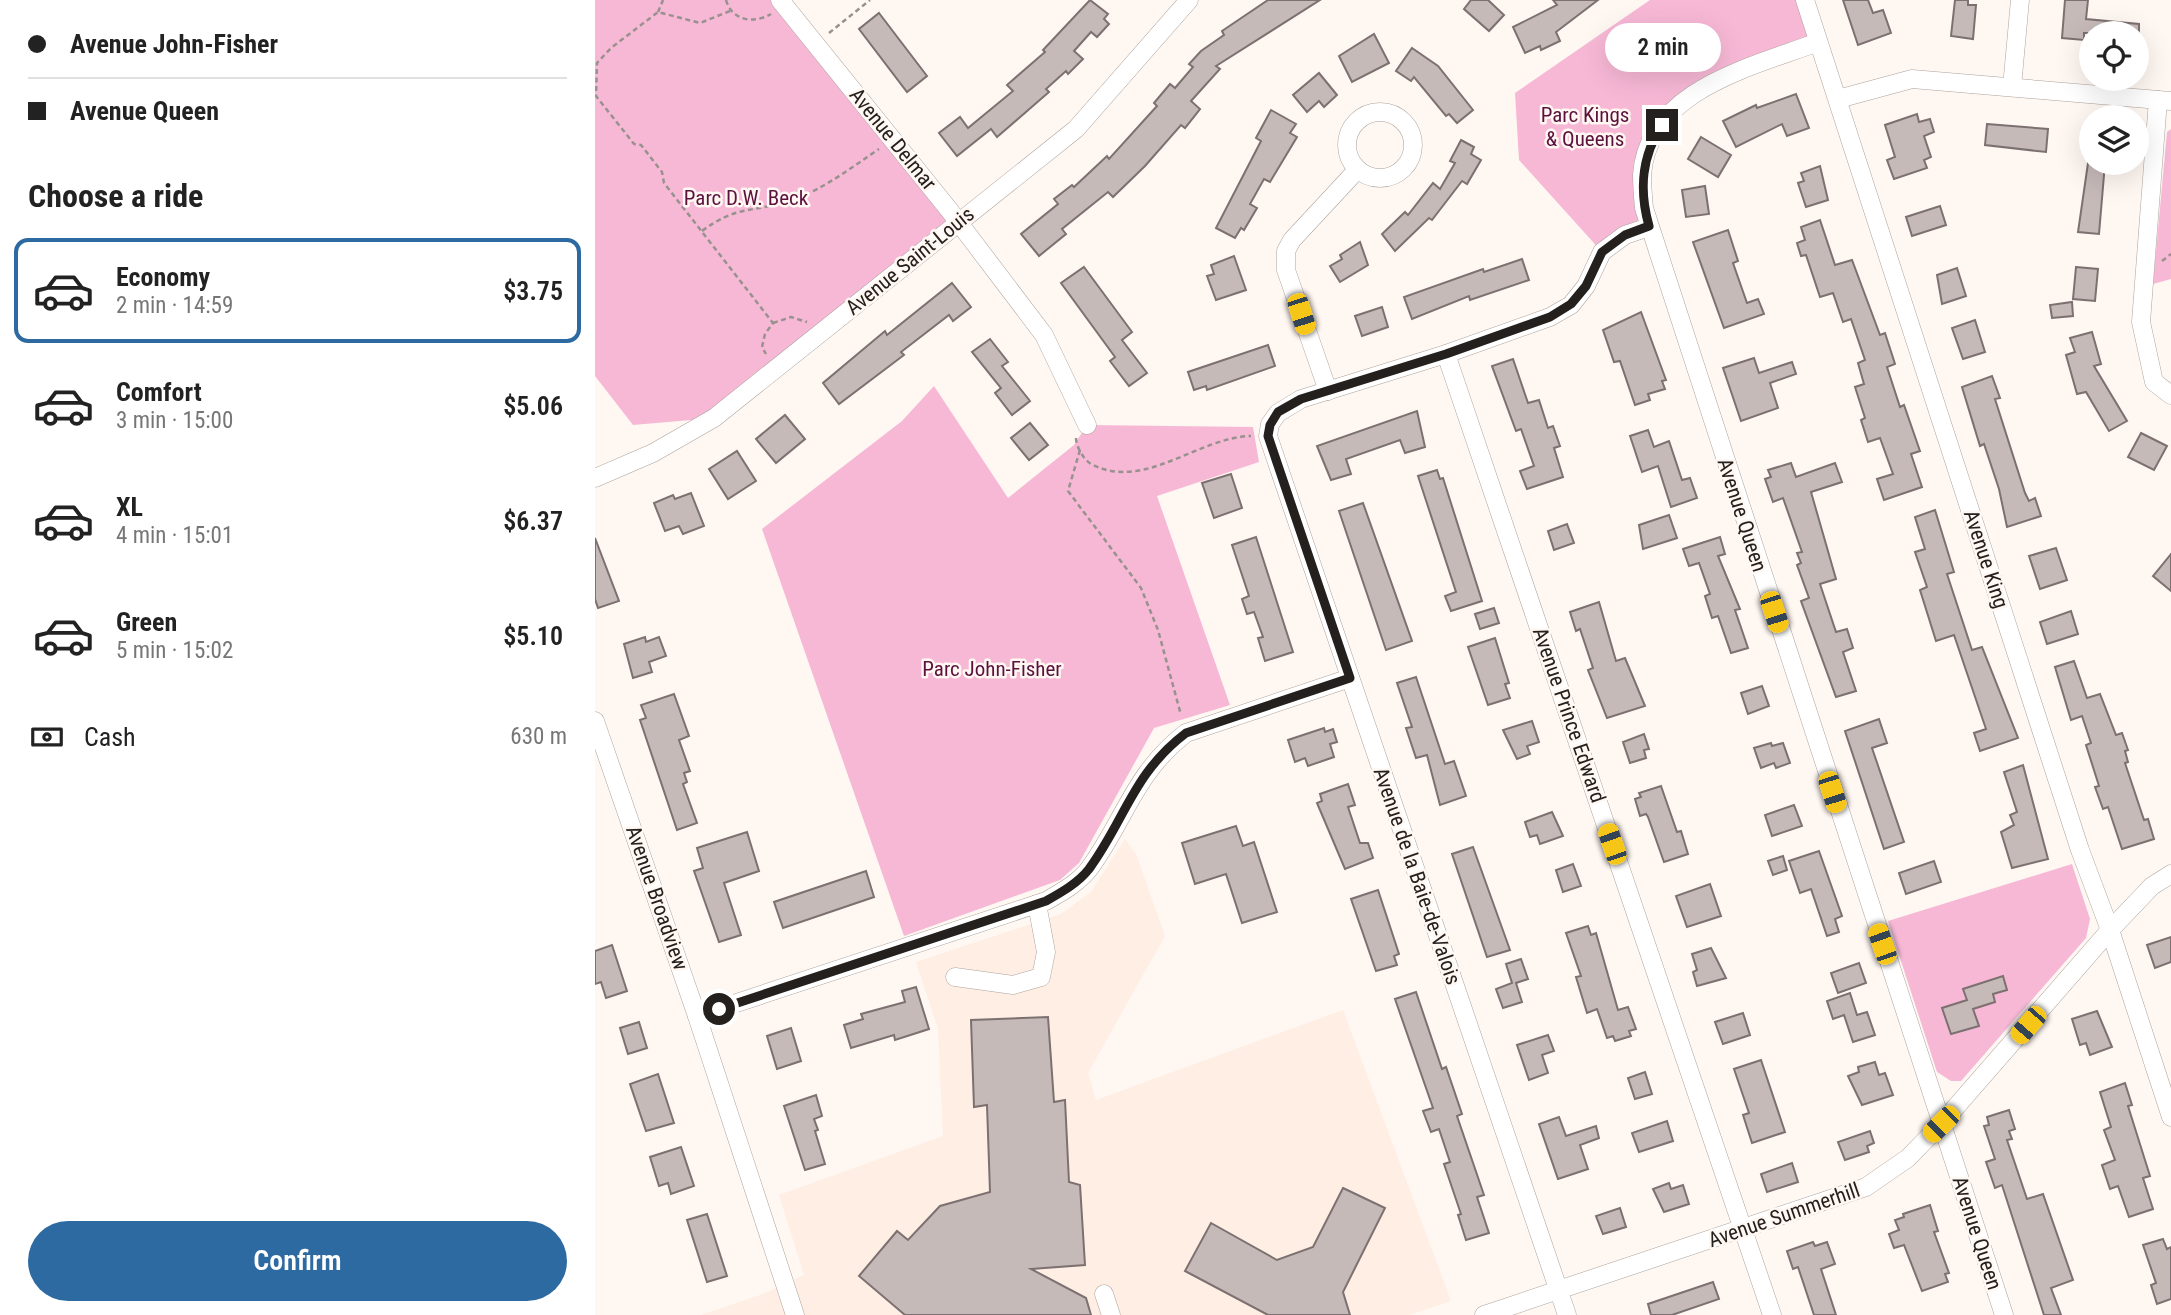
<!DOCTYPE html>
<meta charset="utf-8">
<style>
body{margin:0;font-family:"Roboto Condensed",sans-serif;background:#f6f6f6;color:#222;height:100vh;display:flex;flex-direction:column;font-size:26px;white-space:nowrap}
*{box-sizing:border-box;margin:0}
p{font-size:23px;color:#767676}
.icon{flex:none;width:38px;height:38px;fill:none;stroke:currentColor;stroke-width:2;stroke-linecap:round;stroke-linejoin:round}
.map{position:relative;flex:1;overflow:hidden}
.side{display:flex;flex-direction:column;background:#fff;width:595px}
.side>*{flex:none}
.hud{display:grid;align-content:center;height:154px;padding:0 28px;background:#fff}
.buttons{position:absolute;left:1484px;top:21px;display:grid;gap:14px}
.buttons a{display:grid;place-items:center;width:70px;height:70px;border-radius:50%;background:#fff;box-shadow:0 7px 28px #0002;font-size:35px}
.end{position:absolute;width:32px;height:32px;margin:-16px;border:9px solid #24201e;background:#fff;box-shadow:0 0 0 4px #fff}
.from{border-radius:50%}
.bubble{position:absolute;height:49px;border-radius:24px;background:#fff;box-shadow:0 7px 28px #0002;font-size:23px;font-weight:600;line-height:49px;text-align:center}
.car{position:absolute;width:21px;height:42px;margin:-21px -10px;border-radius:9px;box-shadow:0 0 5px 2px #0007;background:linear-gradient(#f5c518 24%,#345 0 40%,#f5c518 0 76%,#345 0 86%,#f5c518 0)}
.hud b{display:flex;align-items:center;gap:24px;height:66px;font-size:26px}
.hud b+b{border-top:2px solid #e0e0e0}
.hud i{width:18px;height:18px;background:#222}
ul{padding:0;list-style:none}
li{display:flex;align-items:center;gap:21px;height:105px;margin:0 14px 10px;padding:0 14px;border:4px solid transparent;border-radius:14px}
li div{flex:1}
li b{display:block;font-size:26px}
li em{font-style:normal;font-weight:600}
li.on{border-color:#2e6aa2}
li>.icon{width:63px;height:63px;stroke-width:1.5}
h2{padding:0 28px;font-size:32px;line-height:84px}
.pay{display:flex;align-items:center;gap:18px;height:77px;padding:0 28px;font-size:26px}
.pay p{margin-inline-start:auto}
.action{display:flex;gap:14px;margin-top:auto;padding:14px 28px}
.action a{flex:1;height:80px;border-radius:42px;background:#2e6aa2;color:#fff;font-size:28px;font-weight:600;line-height:80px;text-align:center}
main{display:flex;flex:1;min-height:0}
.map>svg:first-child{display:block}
</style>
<main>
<section class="side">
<div class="hud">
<b><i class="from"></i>Avenue John-Fisher</b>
<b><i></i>Avenue Queen</b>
</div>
<h2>Choose a ride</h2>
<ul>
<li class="on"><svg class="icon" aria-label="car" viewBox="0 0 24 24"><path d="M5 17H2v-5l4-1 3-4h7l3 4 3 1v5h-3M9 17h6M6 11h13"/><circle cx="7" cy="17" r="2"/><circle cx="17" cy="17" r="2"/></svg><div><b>Economy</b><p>2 min · 14:59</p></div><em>$3.75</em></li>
<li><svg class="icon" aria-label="car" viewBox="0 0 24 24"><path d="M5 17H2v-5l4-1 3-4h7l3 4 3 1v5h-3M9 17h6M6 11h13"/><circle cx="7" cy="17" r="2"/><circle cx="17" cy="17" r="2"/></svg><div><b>Comfort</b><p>3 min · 15:00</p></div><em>$5.06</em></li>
<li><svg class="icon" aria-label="car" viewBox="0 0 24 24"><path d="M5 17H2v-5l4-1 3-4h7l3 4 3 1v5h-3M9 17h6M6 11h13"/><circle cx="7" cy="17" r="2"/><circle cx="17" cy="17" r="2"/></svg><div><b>XL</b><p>4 min · 15:01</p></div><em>$6.37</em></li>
<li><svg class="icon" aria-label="car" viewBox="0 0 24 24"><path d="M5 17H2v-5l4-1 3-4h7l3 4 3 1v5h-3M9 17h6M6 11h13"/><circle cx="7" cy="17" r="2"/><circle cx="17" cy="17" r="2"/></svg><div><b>Green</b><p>5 min · 15:02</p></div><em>$5.10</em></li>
</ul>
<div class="pay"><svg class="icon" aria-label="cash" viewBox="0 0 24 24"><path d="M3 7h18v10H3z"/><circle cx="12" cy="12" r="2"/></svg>Cash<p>630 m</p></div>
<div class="action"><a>Confirm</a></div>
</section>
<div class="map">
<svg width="1576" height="1315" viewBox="0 0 1576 1315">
<rect width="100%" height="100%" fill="#fff7f2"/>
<polygon fill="#ffeee3" points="530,839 541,854 570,936 493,1073 501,1100 748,1010 856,1301 814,1315 106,1315 168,1294 209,1275 184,1195 348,1136 343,1028 321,962 466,914 496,892"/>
<g fill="#f7b8d6">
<polygon points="0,0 185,0 363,222 119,418 38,425 0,376"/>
<polygon points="1055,0 1210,0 1223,42 1113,85 1056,141 1054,227 1007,252 924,160 920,93"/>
<polygon points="1576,129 1576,279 1558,284 1572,132"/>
<polygon points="339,386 413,498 479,445 492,425 658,427 664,462 562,496 635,705 559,728 484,863 465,880 309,936 167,529 307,421"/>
<polygon points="1477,864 1495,919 1491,938 1366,1081 1356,1081 1342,1072 1293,921"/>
</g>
<g fill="#c6bab9" stroke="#7c7170" stroke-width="2">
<polygon points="495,0 513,14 509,19 514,24 502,37 496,32 479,51 488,59 473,74 471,71 451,89 454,92 402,137 396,129 362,156 344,133 365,117 373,128 418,91 412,85 450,52 448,50"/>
<polygon points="673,0 725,0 621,66 625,69 596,101 605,109 590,128 586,125 550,166 518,197 513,192 467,229 471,234 444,256 426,234 463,204 459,199 477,185 479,187 512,156 514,159 562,106 559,103 575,84 580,88 598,67 594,64 606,51 629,35 627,31"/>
<polygon points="876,0 893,0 909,15 894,31 869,9"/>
<polygon points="958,0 1003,0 961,32 965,41 946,50 945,46 930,53 918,27 962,5"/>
<polygon points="1248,0 1273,0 1278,13 1288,10 1296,33 1263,45"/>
<polygon points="1360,0 1373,0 1373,5 1381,5 1378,39 1356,36"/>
<polygon points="1470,0 1493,0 1491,19 1544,24 1544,33 1489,33 1489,40 1467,38"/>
<polygon points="284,13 332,76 312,92 264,29"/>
<polygon points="779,34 794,63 757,82 744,56"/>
<polygon points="817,48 843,66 878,110 862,123 854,114 851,116 819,77 816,81 801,71"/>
<polygon points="724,73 742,95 729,107 724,101 712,112 698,95"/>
<polygon points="1201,94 1214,128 1192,136 1187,124 1141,147 1128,121 1161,105 1162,108"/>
<polygon points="676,110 701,124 695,133 702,137 675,182 669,179 655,204 662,208 649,230 646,228 640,238 621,228 666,141 661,138"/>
<polygon points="1322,114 1324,122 1335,119 1339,132 1329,136 1336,157 1329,160 1332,168 1299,179 1292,160 1300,157 1290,125"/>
<polygon points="1392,124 1453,129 1451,152 1390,145"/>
<polygon points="1106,137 1136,155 1123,177 1093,159"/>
<polygon points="866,140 879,147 876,154 886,160 872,184 867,181 837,220 834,218 800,251 787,234 810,212 813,215 838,183 845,189 860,163 855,161"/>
<polygon points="1493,163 1510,163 1504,234 1483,232"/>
<polygon points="1225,166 1233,200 1211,207 1203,183 1209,181 1206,173"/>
<polygon points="1110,186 1114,214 1091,217 1087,190"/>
<polygon points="1345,206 1351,225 1317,236 1311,217"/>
<polygon points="1225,220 1240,265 1257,260 1285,335 1290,333 1300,364 1292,367 1305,407 1309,405 1325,451 1316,454 1327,487 1289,500 1282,479 1298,474 1285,438 1273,442 1266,420 1270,418 1260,387 1269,384 1263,363 1270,360 1256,319 1248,322 1238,293 1225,297 1211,255 1206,256 1202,243 1210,240 1206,227"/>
<polygon points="1133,230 1143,261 1138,263 1152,303 1163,299 1169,314 1129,328 1098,242"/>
<polygon points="765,242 773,265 745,282 735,266 747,259 745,255"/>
<polygon points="639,256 651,290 621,300 612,276 619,274 616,265"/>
<polygon points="927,259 934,280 875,300 874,296 817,319 809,297 888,269 889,272"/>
<polygon points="489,267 537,332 527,340 552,373 534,386 515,361 520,357 466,283"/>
<polygon points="1481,267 1503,269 1500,301 1478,299"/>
<polygon points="1362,268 1371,296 1347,304 1342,275"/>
<polygon points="357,283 376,307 358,321 354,315 306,352 309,355 244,404 228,383 290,331 292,335"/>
<polygon points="1477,302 1478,316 1457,318 1455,305"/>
<polygon points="787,307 793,327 767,336 760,316"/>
<polygon points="1046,312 1071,380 1067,381 1070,389 1053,394 1055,400 1040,405 1025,361 1019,362 1008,330"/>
<polygon points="1380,320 1390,352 1368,359 1357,328"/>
<polygon points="1497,332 1506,364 1499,366 1532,421 1514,431 1491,392 1482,394 1471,355 1480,352 1475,338"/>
<polygon points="395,339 413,362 407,366 435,401 417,415 400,393 406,388 377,352"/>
<polygon points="673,345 680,366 612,390 611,386 599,390 593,372"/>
<polygon points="1159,358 1164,373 1197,362 1201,374 1175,383 1183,408 1146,421 1128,368"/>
<polygon points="918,359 933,403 944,400 953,428 958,426 965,446 959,448 968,477 932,489 925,471 939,466 926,429 921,431 897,366"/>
<polygon points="1397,376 1405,398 1400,399 1430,493 1434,501 1440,498 1446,516 1412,527 1404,489 1389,444 1385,446 1367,387"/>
<polygon points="822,411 830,447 810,453 805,440 751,459 756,474 736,480 722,446"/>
<polygon points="190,415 210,439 181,463 161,439"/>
<polygon points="435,423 453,445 434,460 416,438"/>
<polygon points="1053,430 1059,447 1074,441 1087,480 1095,478 1102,498 1076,507 1063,466 1047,472 1035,436"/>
<polygon points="1546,433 1572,446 1559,470 1533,457"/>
<polygon points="142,451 161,481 133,499 114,469"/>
<polygon points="1196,463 1201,477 1240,463 1247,482 1216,492 1241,579 1225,584 1241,632 1252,629 1258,648 1248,652 1261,691 1241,697 1206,601 1214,598 1202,565 1206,563 1202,553 1207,552 1188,498 1178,502 1170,479 1176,477 1173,470"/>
<polygon points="842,470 845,479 848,478 887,601 856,611 850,596 861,592 823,476"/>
<polygon points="636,474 647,508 619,518 607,483"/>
<polygon points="96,493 109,526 88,534 84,526 70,531 59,503 78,495 80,499"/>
<polygon points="768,503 817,641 791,650 744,511"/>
<polygon points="1340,510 1359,572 1352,574 1377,650 1387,647 1423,738 1385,751 1379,733 1391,729 1359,635 1341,641 1325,590 1332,587 1320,552 1330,549 1320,517"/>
<polygon points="1074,515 1082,538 1048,549 1044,525"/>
<polygon points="972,524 979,543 959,550 953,531"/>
<polygon points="661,537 698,652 670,661 663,638 668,637 659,612 652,614 647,599 654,596 637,545"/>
<polygon points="1125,537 1130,554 1123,556 1145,609 1140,610 1153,648 1136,653 1123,616 1117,618 1110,596 1115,594 1104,563 1094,566 1088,549"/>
<polygon points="0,538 24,601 3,608 0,599"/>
<polygon points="1461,548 1472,580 1445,589 1434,556"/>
<polygon points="1576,554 1576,591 1558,576"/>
<polygon points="1004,602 1021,661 1030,658 1050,706 1012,718 993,670 998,668 985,629 981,631 975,612"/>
<polygon points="899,608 904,623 885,629 880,614"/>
<polygon points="1476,611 1483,634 1452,644 1445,622"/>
<polygon points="50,637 51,642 64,637 71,656 54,662 57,672 38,678 29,644"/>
<polygon points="900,638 914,683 910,684 915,698 893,705 873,647"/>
<polygon points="1479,661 1492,698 1505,694 1521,735 1527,733 1533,750 1530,751 1533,762 1530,763 1549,820 1553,819 1559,839 1527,849 1513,807 1508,809 1500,787 1504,786 1491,745 1496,743 1487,716 1476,720 1460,667"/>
<polygon points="821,677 850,764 859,761 871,796 845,805 832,755 821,758 811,728 817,727 802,683"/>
<polygon points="1167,686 1174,706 1153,714 1146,693"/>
<polygon points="79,694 94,736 84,740 95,771 89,773 92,782 88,784 102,823 82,830 45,720 51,718 46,705"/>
<polygon points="1284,719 1292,743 1277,748 1309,842 1289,849 1250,731"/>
<polygon points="937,721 944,742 932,746 935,754 922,759 908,730"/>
<polygon points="729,728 730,732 738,729 742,742 735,744 739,757 713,766 710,758 700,762 693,740"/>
<polygon points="1049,734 1054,749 1049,750 1051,758 1035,763 1028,742"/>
<polygon points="1176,743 1177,746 1188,743 1195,763 1181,768 1179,763 1166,768 1159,748"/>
<polygon points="1428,765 1453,859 1417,868 1406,832 1419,825 1415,815 1422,812 1409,772"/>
<polygon points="753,784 760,805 753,807 765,843 773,843 778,858 750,869 722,803 727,801 725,794"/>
<polygon points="1066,786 1082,832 1086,831 1093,854 1069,862 1053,817 1051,814 1045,816 1040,799 1046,797 1044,793"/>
<polygon points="1199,805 1207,826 1177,836 1170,815"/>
<polygon points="957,812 968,836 945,844 942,835 935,837 930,822"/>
<polygon points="641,826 648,846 659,842 682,912 647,923 631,874 600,884 587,843"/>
<polygon points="152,832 164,871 129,883 146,935 124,942 99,871 108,868 102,848"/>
<polygon points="878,847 915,950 892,957 857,854"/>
<polygon points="1224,851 1247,916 1240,919 1244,932 1232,936 1216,889 1205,893 1194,861"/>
<polygon points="1188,856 1192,870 1178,875 1173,861"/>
<polygon points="1339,861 1346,882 1311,894 1304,873"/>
<polygon points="978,864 986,886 968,892 961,870"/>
<polygon points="271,871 279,897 188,928 179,902"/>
<polygon points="1115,884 1126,916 1092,927 1081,896"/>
<polygon points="783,890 804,954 799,956 802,965 781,971 756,899"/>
<polygon points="993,926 996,935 1001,933 1023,1010 1033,1007 1041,1029 1034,1031 1036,1036 1020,1041 1018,1036 1012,1038 1002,1009 992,1013 981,977 986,976 971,933"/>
<polygon points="1576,937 1576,962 1560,968 1552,945"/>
<polygon points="17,945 32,991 11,998 6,982 0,984 0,951"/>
<polygon points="1116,948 1131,978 1102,986 1098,972 1102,970 1097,954"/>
<polygon points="926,959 933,979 921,983 927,1002 908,1008 901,989 917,983 911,964"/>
<polygon points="1264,963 1271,983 1243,993 1236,973"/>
<polygon points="1408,976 1412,990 1398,994 1400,1002 1378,1009 1384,1026 1356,1034 1347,1008 1372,1000 1368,989"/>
<polygon points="321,987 334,1029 300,1040 299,1035 256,1048 249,1025 268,1019 266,1014 310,1002 307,991"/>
<polygon points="821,992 847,1069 851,1067 867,1114 862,1116 889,1195 882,1197 894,1233 871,1240 863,1215 866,1214 849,1164 855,1162 844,1129 836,1132 828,1111 838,1108 800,999"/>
<polygon points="1255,993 1262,1015 1272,1012 1280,1035 1258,1042 1249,1015 1238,1019 1232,1001"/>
<polygon points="1502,1011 1517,1047 1495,1055 1491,1043 1485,1045 1477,1019"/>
<polygon points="1148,1013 1155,1035 1128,1044 1120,1022"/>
<polygon points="453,1017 459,1102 470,1100 474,1182 485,1185 490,1265 436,1269 491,1298 496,1315 310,1315 264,1276 302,1231 313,1240 345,1206 395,1192 392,1105 379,1107 376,1020"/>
<polygon points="44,1022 52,1048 33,1054 25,1028"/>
<polygon points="196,1028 206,1061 182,1069 172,1036"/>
<polygon points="953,1035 959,1051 947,1055 953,1073 934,1080 922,1045"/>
<polygon points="1166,1060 1190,1132 1157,1143 1148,1115 1154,1113 1139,1069"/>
<polygon points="1280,1062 1284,1075 1290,1073 1298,1095 1267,1105 1253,1076 1264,1072 1263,1067"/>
<polygon points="1050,1072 1057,1094 1040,1099 1033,1078"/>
<polygon points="63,1074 79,1123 51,1131 35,1084"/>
<polygon points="1530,1083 1537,1105 1533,1106 1555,1176 1548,1178 1558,1209 1534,1217 1523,1186 1515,1189 1507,1165 1520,1160 1509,1130 1516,1127 1505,1092"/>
<polygon points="221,1095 227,1116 219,1119 223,1130 220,1131 230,1164 210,1170 189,1106"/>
<polygon points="1414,1110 1420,1129 1414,1131 1417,1139 1412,1140 1432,1199 1448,1194 1478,1280 1456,1288 1466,1315 1449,1315 1407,1185 1400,1188 1391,1162 1400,1159 1389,1126 1394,1125 1392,1117"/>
<polygon points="964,1117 971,1136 1001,1126 1004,1138 985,1145 993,1169 963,1179 944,1124"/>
<polygon points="1072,1121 1078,1141 1044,1152 1037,1133"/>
<polygon points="1275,1131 1279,1143 1272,1146 1274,1152 1250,1160 1243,1142"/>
<polygon points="86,1147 99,1186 76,1194 73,1183 64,1186 55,1157"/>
<polygon points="1197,1163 1203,1182 1172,1192 1166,1174"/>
<polygon points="1074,1183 1076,1189 1088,1185 1094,1204 1069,1212 1058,1189"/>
<polygon points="748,1188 790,1208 748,1292 755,1315 673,1315 590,1271 616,1223 682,1260 718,1247"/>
<polygon points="1335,1205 1343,1231 1339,1232 1354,1273 1350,1274 1353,1282 1327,1291 1309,1245 1299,1248 1294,1234 1304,1230 1300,1220 1309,1217 1308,1214"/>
<polygon points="1025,1208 1031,1227 1008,1234 1001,1216"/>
<polygon points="112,1214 132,1276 112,1282 92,1220"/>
<polygon points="1568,1239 1572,1249 1576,1247 1576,1299 1562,1304 1556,1285 1561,1283 1548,1245"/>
<polygon points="1218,1242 1220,1246 1232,1242 1240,1264 1226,1269 1241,1315 1219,1315 1203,1267 1198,1269 1192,1251"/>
<polygon points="1118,1282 1124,1299 1077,1315 1056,1315 1053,1304"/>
</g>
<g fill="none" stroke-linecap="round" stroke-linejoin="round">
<g stroke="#aca39d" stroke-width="19">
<g id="minor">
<polyline points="185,0 355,211 449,335 492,425"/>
<polyline points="1210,0 1485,850 1515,930 1576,1117"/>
<path d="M1223 42C1158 67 1053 89 1047 175 1047 186 1048 197 1049 208L1409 1315"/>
<polyline points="1417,87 1425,0"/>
<polyline points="1243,99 1317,79 1576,101"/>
<polyline points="1563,100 1546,322 1559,382 1576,395"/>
<circle cx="785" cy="145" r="33"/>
<polyline points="851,354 1177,1315"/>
<polyline points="733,391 691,270 691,251 697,240 762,170"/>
<polyline points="0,478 58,453 119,418 481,129 594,0"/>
<polyline points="0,721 102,1016 200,1315"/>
<polyline points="360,977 418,985 446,977 451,952 442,904"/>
<path d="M102 1016 451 901C467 892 483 883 494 869 530 820 539 773 591 733L755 678"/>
<polyline points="509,1294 516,1315"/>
<polyline points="889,1315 1271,1187 1313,1158 1346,1124 1515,930 1557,886 1576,874"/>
<polyline points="972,1315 673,436 675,424 683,413 706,399 851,354 955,317 976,305 991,286 1007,252 1030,235 1054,227"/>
</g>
</g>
<g stroke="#98928e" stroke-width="2.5" stroke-dasharray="5 3.5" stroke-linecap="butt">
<path d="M131 0C137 21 159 24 176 14"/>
<polyline points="135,11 105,23 63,12 16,48 2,63 1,96 39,144 46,145 67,172 69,183 178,323 170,334 167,347 171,354"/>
<polyline points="63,12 68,0"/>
<polyline points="234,33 275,0"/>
<path d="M107 231C142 205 156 213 194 201 228 190 254 169 284 149"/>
<polyline points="1567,261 1576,254"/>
<polyline points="178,323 196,317 212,322"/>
<path d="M481 438C481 446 488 459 496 464 549 492 603 437 656 436"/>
<polyline points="485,450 473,491 546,588 563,630 586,715"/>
</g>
<use href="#minor" stroke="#fff" stroke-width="18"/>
</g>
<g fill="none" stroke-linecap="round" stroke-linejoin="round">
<path stroke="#24201e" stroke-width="9" d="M124 1009 451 901C467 892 483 883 494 869 530 820 538 773 591 733L755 678 673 436 675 425 683 412 706 399 851 354 955 317 976 304 991 286 1007 252 1030 235 1054 226C1044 190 1046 157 1067 125"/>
</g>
<g text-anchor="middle" stroke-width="5" stroke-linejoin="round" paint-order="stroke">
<g font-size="21" fill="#5b113d" stroke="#fff7f2">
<text x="990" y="122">Parc Kings<tspan x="990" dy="24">&amp; Queens</tspan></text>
<text x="151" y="205">Parc D.W. Beck</text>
<text x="397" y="676">Parc John-Fisher</text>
</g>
<g font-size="21" fill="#24201e" stroke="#fff7f2">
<text transform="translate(298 139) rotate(51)" y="7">Avenue Delmar</text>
<text transform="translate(315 261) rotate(-39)" y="7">Avenue Saint-Louis</text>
<text transform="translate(1147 515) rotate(72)" y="7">Avenue Queen</text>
<text transform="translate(1391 559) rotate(72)" y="7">Avenue King</text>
<text transform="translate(974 715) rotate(71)" y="7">Avenue Prince Edward</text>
<text transform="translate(822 876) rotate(71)" y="7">Avenue de la Baie-de-Valois</text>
<text transform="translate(62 898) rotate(71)" y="7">Avenue Broadview</text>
<text transform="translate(1189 1215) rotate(-19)" y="7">Avenue Summerhill</text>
<text transform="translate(1382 1233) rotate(72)" y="7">Avenue Queen</text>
</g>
</g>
</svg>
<div class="buttons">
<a><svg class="icon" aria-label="locate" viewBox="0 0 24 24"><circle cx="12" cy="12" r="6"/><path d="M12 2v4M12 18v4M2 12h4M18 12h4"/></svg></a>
<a><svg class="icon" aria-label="layers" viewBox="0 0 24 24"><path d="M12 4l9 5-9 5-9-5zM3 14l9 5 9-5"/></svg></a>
</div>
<i class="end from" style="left:124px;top:1009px"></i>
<i class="end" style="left:1067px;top:125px"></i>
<div class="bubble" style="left:1010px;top:23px;width:116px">2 min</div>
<i class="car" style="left:706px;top:314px;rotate:162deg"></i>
<i class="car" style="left:1179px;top:612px;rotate:162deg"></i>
<i class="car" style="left:1237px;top:792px;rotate:162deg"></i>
<i class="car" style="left:1017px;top:844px;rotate:341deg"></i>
<i class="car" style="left:1287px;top:944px;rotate:341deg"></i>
<i class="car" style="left:1433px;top:1025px;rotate:221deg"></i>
<i class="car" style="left:1346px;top:1124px;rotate:225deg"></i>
</div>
</main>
